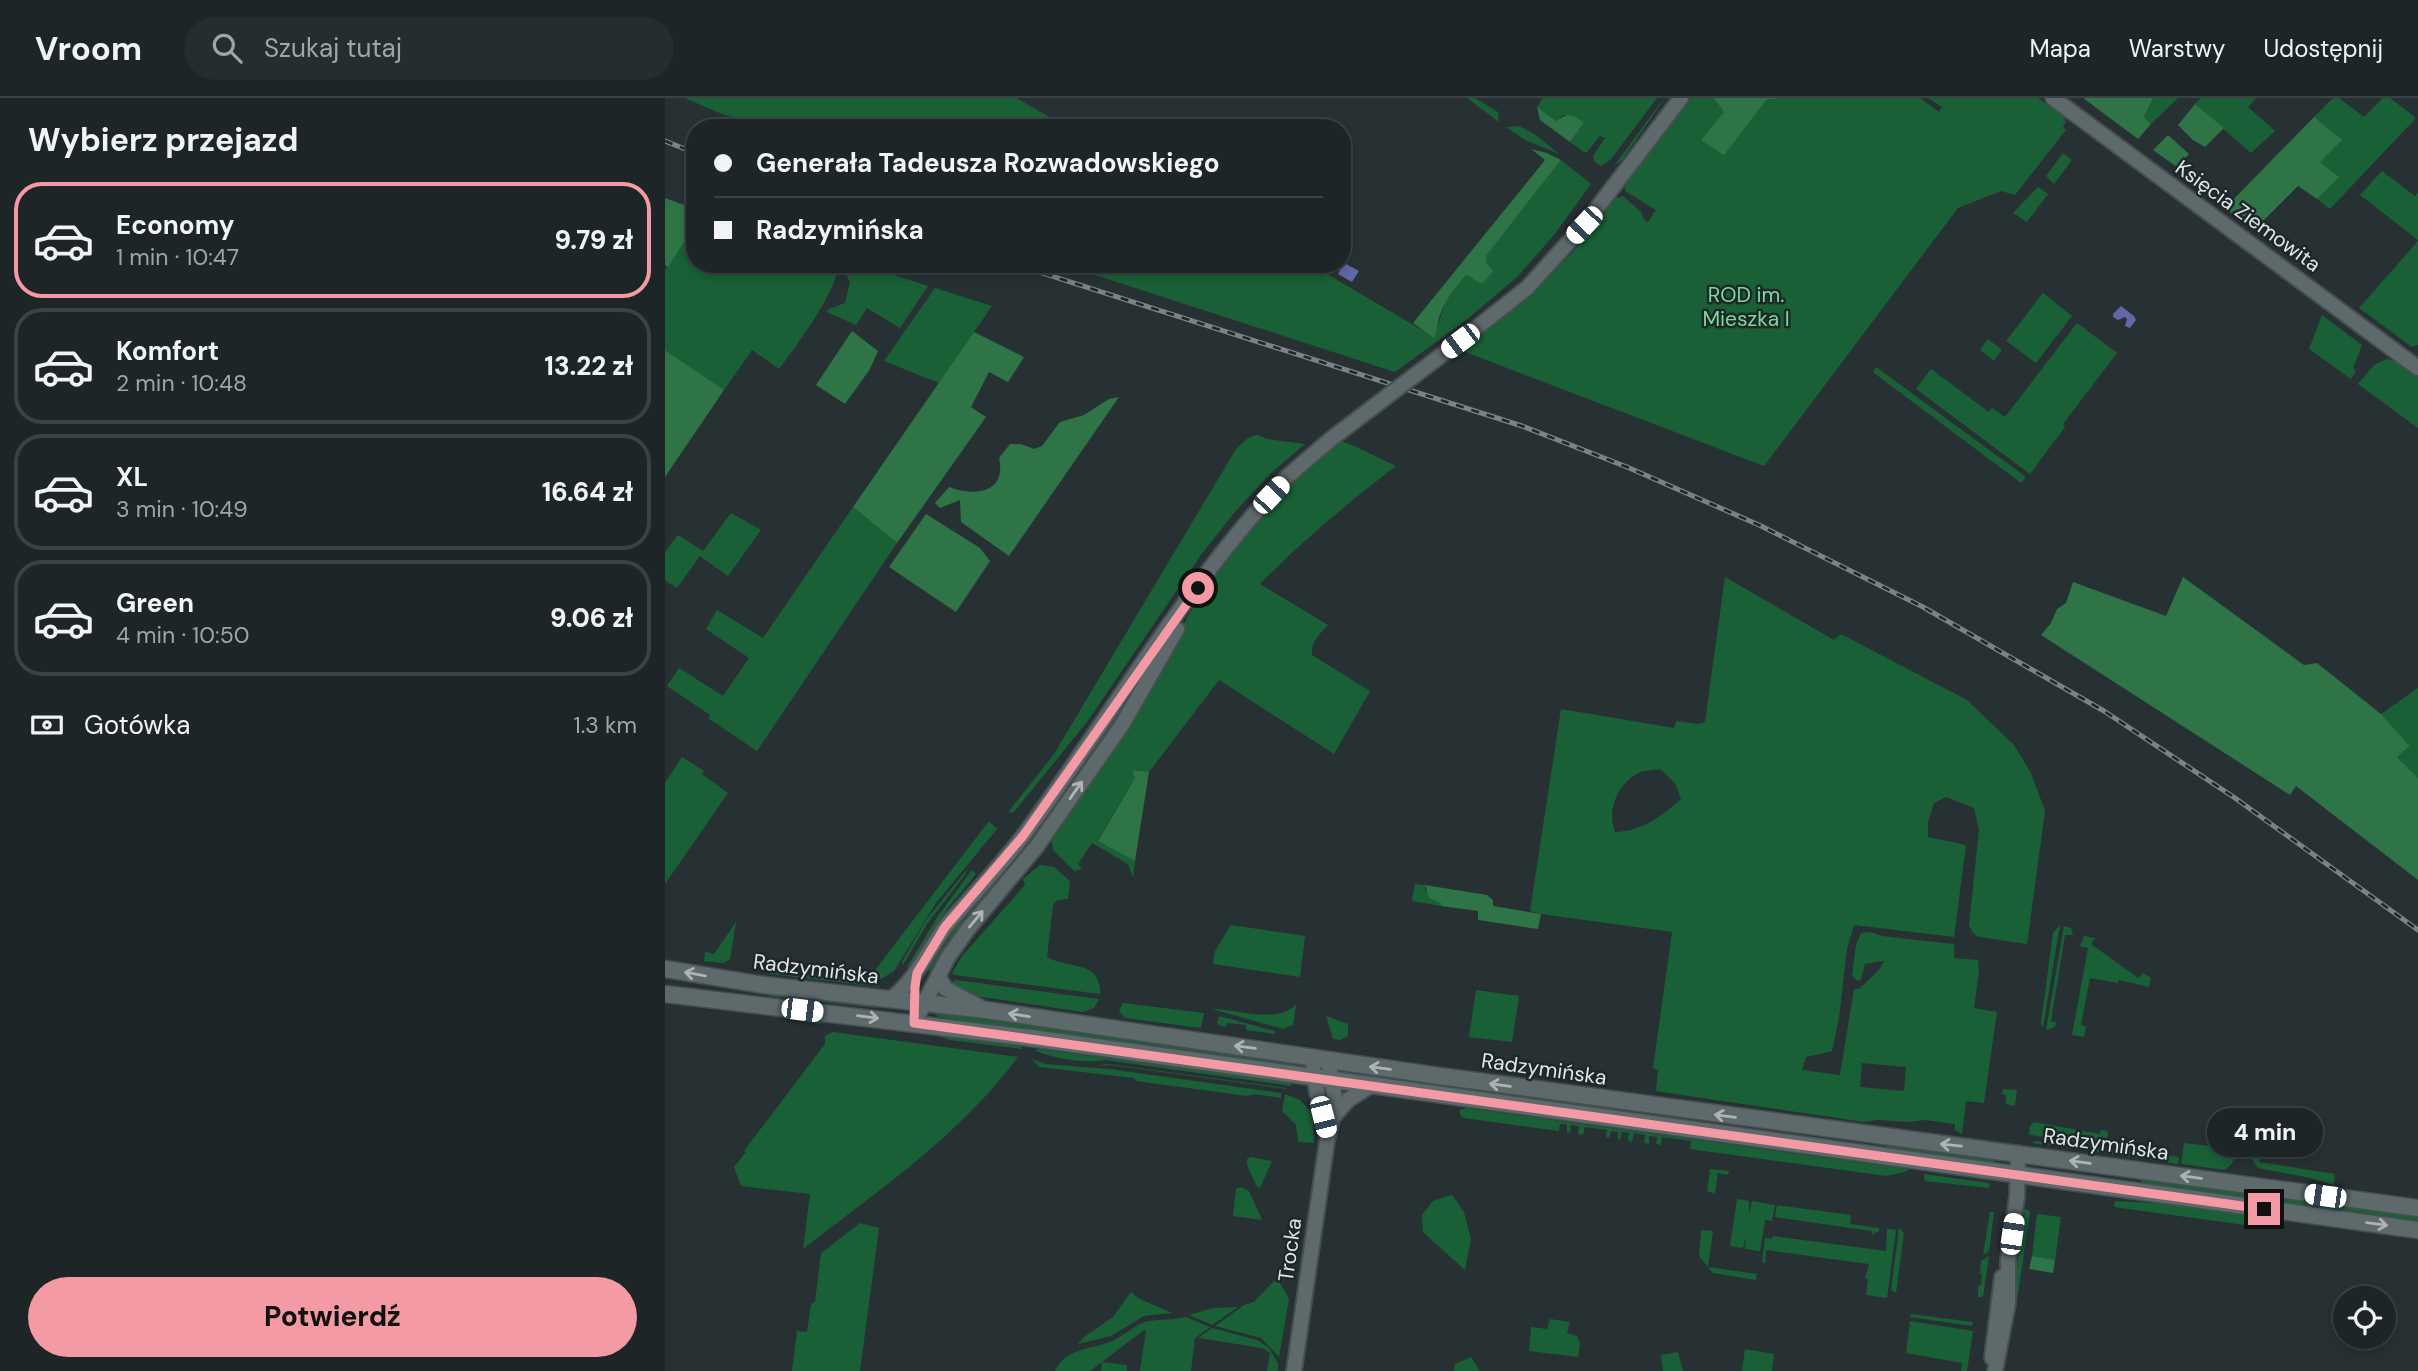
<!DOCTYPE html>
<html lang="pl">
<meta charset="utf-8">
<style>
body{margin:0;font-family:"DM Sans",sans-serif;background:#252d2f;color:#f1f3f6;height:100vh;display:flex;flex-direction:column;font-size:26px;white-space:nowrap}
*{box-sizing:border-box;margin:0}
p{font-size:23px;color:#a0a5a7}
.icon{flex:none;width:38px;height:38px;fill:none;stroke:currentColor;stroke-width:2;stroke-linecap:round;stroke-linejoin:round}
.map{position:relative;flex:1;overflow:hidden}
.drawer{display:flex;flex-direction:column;background:#1d2527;width:665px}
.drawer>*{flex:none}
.guide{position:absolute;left:21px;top:21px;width:665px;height:154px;border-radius:28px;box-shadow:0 4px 10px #0003,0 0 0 2px #3b4244;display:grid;align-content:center;height:154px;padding:0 28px;background:#1d2527}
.controls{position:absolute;left:1668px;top:1188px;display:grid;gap:14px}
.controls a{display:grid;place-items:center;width:63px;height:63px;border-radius:50%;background:#1d2527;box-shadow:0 4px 10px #0003,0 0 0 2px #3b4244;font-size:35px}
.end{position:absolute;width:32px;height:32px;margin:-16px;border:9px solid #f49aa4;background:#111;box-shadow:0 0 0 4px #111}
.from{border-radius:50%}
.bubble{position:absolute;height:49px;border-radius:24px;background:#1d2527;box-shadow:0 4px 10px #0003,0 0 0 2px #3b4244;font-size:23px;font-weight:800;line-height:49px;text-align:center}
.car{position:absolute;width:21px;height:42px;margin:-21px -10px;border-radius:9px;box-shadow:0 0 5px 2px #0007;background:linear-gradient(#fff 24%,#345 0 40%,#fff 0 76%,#345 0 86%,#fff 0)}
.guide b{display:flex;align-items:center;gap:24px;height:66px;font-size:26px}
.guide b+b{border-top:2px solid #3b4244}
.guide i{width:18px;height:18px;background:#f1f3f6}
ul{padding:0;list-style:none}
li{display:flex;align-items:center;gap:21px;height:116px;margin:0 14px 10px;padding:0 14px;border:4px solid #3b4244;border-radius:28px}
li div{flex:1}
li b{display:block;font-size:26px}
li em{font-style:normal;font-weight:800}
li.selected{border-color:#f49aa4}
li>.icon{width:63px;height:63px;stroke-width:1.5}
h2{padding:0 28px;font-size:32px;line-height:84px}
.pay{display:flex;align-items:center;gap:18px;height:77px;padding:0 28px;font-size:26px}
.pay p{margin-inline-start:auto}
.button{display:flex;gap:14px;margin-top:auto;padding:14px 28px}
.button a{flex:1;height:80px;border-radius:42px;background:#f49aa4;color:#111;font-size:28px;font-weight:800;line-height:80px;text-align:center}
header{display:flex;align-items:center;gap:42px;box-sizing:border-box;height:98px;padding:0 35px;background:#1d2527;border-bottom:2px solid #3b4244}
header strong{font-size:33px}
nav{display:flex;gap:38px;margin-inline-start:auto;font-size:24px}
.search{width:490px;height:63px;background:#252d2f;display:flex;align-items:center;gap:18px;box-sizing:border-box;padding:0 24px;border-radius:38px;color:#a0a5a7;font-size:26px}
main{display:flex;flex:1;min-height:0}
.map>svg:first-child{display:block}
</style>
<header>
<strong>Vroom</strong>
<div class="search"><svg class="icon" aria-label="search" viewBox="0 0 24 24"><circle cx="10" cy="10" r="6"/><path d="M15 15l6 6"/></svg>Szukaj tutaj</div>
<nav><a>Mapa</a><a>Warstwy</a><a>Udostępnij</a></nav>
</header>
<main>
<section class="drawer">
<h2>Wybierz przejazd</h2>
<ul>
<li class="selected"><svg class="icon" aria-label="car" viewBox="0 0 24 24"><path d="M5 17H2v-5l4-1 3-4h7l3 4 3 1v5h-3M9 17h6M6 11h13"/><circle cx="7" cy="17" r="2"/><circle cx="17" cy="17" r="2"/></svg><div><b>Economy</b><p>1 min · 10:47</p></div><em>9.79 zł</em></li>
<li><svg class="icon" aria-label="car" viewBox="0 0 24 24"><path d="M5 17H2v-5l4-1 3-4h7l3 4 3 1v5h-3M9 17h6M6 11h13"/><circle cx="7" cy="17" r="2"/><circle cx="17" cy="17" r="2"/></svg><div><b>Komfort</b><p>2 min · 10:48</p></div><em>13.22 zł</em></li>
<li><svg class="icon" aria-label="car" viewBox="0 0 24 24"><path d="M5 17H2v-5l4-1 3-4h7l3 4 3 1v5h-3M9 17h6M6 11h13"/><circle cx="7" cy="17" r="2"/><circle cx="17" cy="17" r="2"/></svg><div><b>XL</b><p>3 min · 10:49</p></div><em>16.64 zł</em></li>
<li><svg class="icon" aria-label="car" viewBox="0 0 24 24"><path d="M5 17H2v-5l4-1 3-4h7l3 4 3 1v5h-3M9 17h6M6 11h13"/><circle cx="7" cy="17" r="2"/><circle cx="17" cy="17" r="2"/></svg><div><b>Green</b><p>4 min · 10:50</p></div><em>9.06 zł</em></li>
</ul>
<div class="pay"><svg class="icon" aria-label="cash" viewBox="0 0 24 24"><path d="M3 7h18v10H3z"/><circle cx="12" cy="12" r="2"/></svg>Gotówka<p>1.3 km</p></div>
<div class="button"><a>Potwierdź</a></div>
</section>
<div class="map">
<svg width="1753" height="1273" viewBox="0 0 1753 1273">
<rect width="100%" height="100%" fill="#273134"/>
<g fill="#1a6036" fill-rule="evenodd">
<polygon points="20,0 351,0 404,30 98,30 52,14"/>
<polygon points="802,0 810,0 833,14 834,24"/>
<polygon points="878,0 992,0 946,61 936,68 929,63 928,58 940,40 935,38 922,54 919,54 905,44 919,25 898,17 891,23 872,9"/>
<polygon points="1000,0 957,62 949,68 994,7"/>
<polygon points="1026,0 1049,0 1059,13 1102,2 1118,0 1255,0 1274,14 1277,9 1263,0 1373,0 1399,19 1401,24 1398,29 1401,32 1350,97 1336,93 1293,110 1099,368 795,252 858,201 907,155 951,100 958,98 976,114 979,122 983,124 991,112 960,93 960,87"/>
<polygon points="1488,0 1513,0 1486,26 1479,19"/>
<polygon points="1536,0 1591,0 1583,9 1610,33 1586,55 1530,6"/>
<polygon points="1668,0 1674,0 1699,19 1718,0 1725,0 1751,20 1665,111 1652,101 1673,79 1655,64 1649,19"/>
<polygon points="854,28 871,37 894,56 860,42 841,29"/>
<polygon points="1398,55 1407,62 1389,86 1381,78"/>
<polygon points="896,62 926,86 889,137 852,179 800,223 730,274 396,166 645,166 769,239 780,205 801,177 817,186 821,158"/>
<polygon points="1717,73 1750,98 1753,95 1753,142 1695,97"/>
<polygon points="1373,89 1383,96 1362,124 1348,115"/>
<path d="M30 127V166L174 167C169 198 133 245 114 271L87 252 59 292 0 252V172Z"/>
<polygon points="1753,143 1753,247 1747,249 1694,210"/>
<polygon points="188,166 196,166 263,188 235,230 202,210 191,227 162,214 164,211 180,205 185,184 182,178"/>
<polygon points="270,190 327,208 274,285 219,263"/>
<polygon points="1378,195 1407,218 1371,265 1341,243"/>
<polygon points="1657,217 1697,247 1688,270 1691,273 1686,281 1644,251"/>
<polygon points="1412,225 1452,255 1398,326 1400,329 1365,376 1251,291 1266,271 1324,314 1327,310 1340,319"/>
<polygon points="1323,241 1337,252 1329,263 1315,252"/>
<polygon points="1722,261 1731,263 1753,279 1753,330 1693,286 1709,267"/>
<polygon points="1211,269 1361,379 1356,385 1217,281 1208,274"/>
<polygon points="592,337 602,341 640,346 606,375 569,415 536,457 422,624 349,714 345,715 344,713 389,656 571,351 583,340"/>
<path d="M675 343 687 347 731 368C683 405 638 442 595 486L663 527C655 536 645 544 647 557L705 593 669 656 554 582 484 674 467 672 470 680 433 742 470 763 468 779 463 766 427 745 413 766 417 771 409 773 388 752 386 738 474 610 542 483 565 451 630 380Z"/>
<polygon points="188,409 232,445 92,653 43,620 45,617 2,588 14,570 58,598 84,560 41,531 52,512 98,540"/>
<polygon points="66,415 96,432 63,478 35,458 12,490 0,482 0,454 13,437 38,453"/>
<path d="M1060 479 1169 542 1176 536 1302 602 1349 647 1366 675 1380 713 1362 846 1314 839 1308 835 1304 827 1314 732 1309 710 1281 699 1269 705 1263 724V739L1301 747 1289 839 1189 827 1182 851 1174 920 1167 953 1141 959 1137 972 1175 977 1189 891H1194L1214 872 1219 863 1200 866 1196 881 1193 883 1187 878 1191 847 1196 835 1205 834 1217 838 1289 846V860L1313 862 1314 872 1309 910 1332 914 1319 1005 1301 1003 1297 1036 1290 1032V1026L1260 1022 1243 1024 1212 1022 1199 1024 991 993 993 972 988 970 1007 834 876 816 865 813 896 611 1009 630 1011 623 1033 626 1040 624ZM995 671 1010 685 1016 701C996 719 977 733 950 734 941 711 954 682 978 673 983 672 990 672 995 671ZM1197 965 1241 969 1239 993 1195 989Z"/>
<polygon points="488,559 467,599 384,721 376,729 417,668 440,627"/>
<polygon points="1753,590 1753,680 1732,659 1745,648 1716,616"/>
<polygon points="17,659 39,673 37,676 63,695 0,786 0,685"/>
<polygon points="324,723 332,731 271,805 229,873 216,881 204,880"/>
<path d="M375 767 389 769 405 783 403 801 392 802 388 807 382 859C402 871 437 862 435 896L289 877 287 875 297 858 360 787 358 781Z"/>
<polygon points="303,770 299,778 262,826 238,867 237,864 261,822"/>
<polygon points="307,772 311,776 282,811 245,870 242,869 273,818"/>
<polygon points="750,786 760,787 760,792 776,805 776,808 747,803"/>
<polygon points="297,820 299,821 270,873 263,872"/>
<polygon points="71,824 65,861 59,865 39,863 40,854 49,856"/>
<polygon points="566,827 640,838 635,879 548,866 550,853"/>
<polygon points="1395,827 1378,929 1376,925 1388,835"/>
<polygon points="1399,828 1406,830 1408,837 1400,837 1386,923 1392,925 1388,930 1381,932"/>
<polygon points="1419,838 1430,840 1426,846 1473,880 1478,875 1486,880 1484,889 1454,882 1453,885 1425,880 1416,927 1421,929 1419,939 1407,937 1423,850 1415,848"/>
<polygon points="106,873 211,885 215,889 105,876"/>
<polygon points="291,882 434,901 429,910 418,914 297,896 284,885"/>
<polygon points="811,892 854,898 847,944 804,939"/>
<polygon points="103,894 213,907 212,910 103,898"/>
<polygon points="458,905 539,915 536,930 460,920 454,913"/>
<path d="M631 907 628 927 618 931 547 911C572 911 609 926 631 907Z"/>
<polygon points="267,914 629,963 628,968 274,919"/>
<polygon points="100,915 168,923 154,926 100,917"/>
<polygon points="554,918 610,933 610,936 581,932 581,927 562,925 561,929 552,926"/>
<polygon points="661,918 683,926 683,938 675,942 668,941"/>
<polygon points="225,930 356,948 357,951 285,942 274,938"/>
<path d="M168 934 353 959C295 1037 214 1092 138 1151L145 1096 76 1088 69 1069 81 1054 79 1053 160 946V938Z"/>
<path d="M374 951 626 985V988L440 962C417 966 391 960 370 953Z"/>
<polygon points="367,961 380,966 444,971 616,995 616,1000 589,996 582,998 471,983 469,980 374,969"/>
<polygon points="443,966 621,990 622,991 445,967 432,968"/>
<polygon points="762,985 791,986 953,1010 953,1013 762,987"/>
<polygon points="1338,991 1352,992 1350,1008 1341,1006 1341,997 1337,996"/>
<polygon points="620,996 635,1002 648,1016 649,1045 633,1044 631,1027 617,1013"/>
<polygon points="801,1010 1242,1071 1243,1073 1221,1078 1025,1051 1026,1043 997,1039 996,1047 991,1046 992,1039 984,1038 984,1046 979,1045 980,1037 969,1035 967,1044 963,1043 964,1035 957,1034 955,1042 953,1041 953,1034 946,1033 944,1040 941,1039 942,1032 920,1029 918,1037 913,1036 914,1028 906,1027 905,1035 902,1034 902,1026 895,1026 894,1033 799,1020 795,1017 795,1012"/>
<polygon points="1369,1024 1435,1036 1436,1032 1443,1033 1441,1049 1514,1059 1513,1066 1432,1054 1422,1045 1366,1037 1364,1036 1365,1028"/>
<polygon points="1596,1040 1594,1064 1670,1076 1669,1087 1641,1079 1593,1070 1588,1063 1588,1054 1585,1053 1587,1045"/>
<polygon points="1371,1043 1421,1049 1424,1053 1367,1045"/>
<path d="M1519 1045 1571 1051C1570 1061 1568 1067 1559 1072L1516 1066Z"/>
<polygon points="1223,1047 1330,1060 1329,1065 1220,1050"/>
<polygon points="585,1059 607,1063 595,1090 592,1089 582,1067 582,1061"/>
<polygon points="1045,1071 1064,1073 1063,1077 1053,1075 1050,1096 1042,1093"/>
<polygon points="1259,1076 1325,1085 1324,1090 1260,1083"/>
<polygon points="1477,1081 1753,1118 1753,1124 1476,1085"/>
<polygon points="576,1089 584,1093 597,1122 568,1118 571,1091"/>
<polygon points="787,1097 799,1114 806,1141 800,1172 758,1134 757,1117 768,1103"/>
<polygon points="1072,1101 1084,1103 1084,1116 1087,1103 1110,1107 1107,1123 1100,1122 1095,1153 1080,1151 1081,1138 1078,1150 1065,1148"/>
<path d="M1450 1103C1490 1105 1551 1107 1589 1120L1590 1125 1587 1128 1449 1109Z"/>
<polygon points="1112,1107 1186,1117 1185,1126 1214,1130 1214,1133 1207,1137 1207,1133 1110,1119"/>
<polygon points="1359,1111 1365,1113 1352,1203 1348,1203"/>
<polygon points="1325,1114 1329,1114 1324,1153 1318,1157"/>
<polygon points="1372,1116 1396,1119 1390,1162 1367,1158"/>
<polygon points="195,1125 214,1130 195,1273 127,1273 132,1233 142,1234 146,1206 150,1204 156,1155"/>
<polygon points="1234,1130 1239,1135 1231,1195 1226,1192"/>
<polygon points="1222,1131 1231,1132 1222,1200 1201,1197 1203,1181 1200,1180 1204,1166 1101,1152 1100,1165 1097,1164 1100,1140 1107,1141 1108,1138 1221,1153"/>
<polygon points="1036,1132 1048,1133 1043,1169 1092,1176 1091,1182 1048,1175 1034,1158"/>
<polygon points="1324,1158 1318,1199 1313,1199 1313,1188 1316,1187 1317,1176 1315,1175 1316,1163"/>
<polygon points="609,1183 614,1183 624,1201 614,1259 596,1240 550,1228 579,1207 589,1204"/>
<polygon points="466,1194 473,1200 507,1215 479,1218 446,1238 413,1246 419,1239 448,1219"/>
<polygon points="573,1209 547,1227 524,1217 548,1210"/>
<polygon points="1246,1216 1308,1224 1307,1228 1245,1219"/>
<path d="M521 1219 545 1229 530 1240 526 1273H475L481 1233 479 1232 425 1273H390C402 1248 430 1252 451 1241 461 1236 472 1225 484 1223 496 1221 509 1222 521 1219Z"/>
<polygon points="885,1221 905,1224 902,1235 912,1238 915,1246 913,1259 864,1253 866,1229 882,1231"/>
<polygon points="1245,1223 1308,1233 1302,1273 1296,1273 1297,1265 1241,1255"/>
<polygon points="547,1230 592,1242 604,1250 613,1265 613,1273 602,1273 605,1255 597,1250 533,1240"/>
<polygon points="1080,1251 1109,1256 1107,1273 1077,1273"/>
<polygon points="1013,1254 1018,1273 998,1273 996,1257"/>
<polygon points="806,1259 815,1273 789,1273 790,1266"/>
<polygon points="437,1264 462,1267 462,1273 436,1273"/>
</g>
<g fill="#2e7447">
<polygon points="1049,0 1118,0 1101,2 1059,57 1036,42 1059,14"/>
<polygon points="1418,0 1488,0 1479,19 1486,26 1473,41"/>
<polygon points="1530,6 1559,30 1540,49 1528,42 1513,27"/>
<path d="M872 9 891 23C903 15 908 16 919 25L905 44 875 22Z"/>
<polygon points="1649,19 1677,42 1655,64 1674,79 1652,101 1633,88 1589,132 1560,110"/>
<polygon points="1503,37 1524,56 1512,69 1488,52"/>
<path d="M866 51 882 55 896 62 821 158V164L828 173 817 186 801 177C791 190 780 202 775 217 772 225 773 232 769 240L748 225 880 62Z"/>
<polygon points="0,100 30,111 30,127 3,169 0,167"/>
<polygon points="187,233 213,253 205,271 180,306 151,287"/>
<polygon points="309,234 359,259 343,284 324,274 306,309 321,319 232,445 188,409"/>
<polygon points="0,252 59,292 0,379"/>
<path d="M454 299 344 458 296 424 295 402 275 410 270 405 284 389C309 399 342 395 334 360L345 346H356L369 351 377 348 395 324 419 317 444 301Z"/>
<polygon points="261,416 315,450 325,463 291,514 224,469"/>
<polygon points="1518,479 1639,567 1652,565 1716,616 1745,648 1732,659 1753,680 1753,782 1631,688 1625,697 1376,537 1386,525 1392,511 1401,505 1408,484 1501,518"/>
<polygon points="467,672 484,674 470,763 433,743 470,680"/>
<polygon points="760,787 822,797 828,802 828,808 876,816 873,831 813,822 813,813 776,808 776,805 764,800"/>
<polygon points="1367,1158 1390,1162 1388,1175 1364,1171"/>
</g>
<g fill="#6167a7">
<polygon points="679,165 694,173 687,184 673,176"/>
<polygon points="1456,208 1469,218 1471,222 1465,230 1460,228 1462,221 1460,219 1453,222 1448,219 1448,216"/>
</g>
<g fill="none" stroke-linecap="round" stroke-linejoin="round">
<g stroke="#464e50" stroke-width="18">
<g id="tertiary">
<polyline points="1388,0 1753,270"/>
<polyline points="795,243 862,190 919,127 1016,0"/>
<polyline points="273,878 281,891 315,909"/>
<path d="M226 901C256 877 263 849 286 822 311 794 337 766 359 737 447 617 521 486 623 378"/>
<polyline points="249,925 283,859 303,831 372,748 457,627 512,531"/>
<polyline points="647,959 652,995 662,1037"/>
<polyline points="668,1019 683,1002 705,988"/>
<polyline points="1327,1260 1337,1179"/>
<polyline points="629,1273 662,1043 668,1019 669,995 663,962"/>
<polyline points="1330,1273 1343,1205 1343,1162 1352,1098 1353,1055"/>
</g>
</g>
<g stroke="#464e50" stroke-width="19">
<g id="secondary">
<polyline points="0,871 99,887 321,912 767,977 1753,1110"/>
<polyline points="0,896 366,940 1753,1132"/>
</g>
</g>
<use href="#tertiary" stroke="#5e696c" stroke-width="14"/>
<use href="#secondary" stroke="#5e696c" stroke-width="16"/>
<g stroke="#7b8386" stroke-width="5">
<g id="rail">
<polyline points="0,43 30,55"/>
<polyline points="349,166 857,328 962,369 1094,427 1258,509 1439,613 1570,700 1753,832"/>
</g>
</g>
<use href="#rail" stroke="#1e272a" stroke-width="2.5" stroke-dasharray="8" stroke-linecap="butt"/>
<g stroke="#464e50" stroke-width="18" stroke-linecap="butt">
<polyline id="tertiary-bridge" points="623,378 666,341 795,243"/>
</g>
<use href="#tertiary-bridge" stroke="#5e696c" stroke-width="14"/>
</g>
<defs><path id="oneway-shaft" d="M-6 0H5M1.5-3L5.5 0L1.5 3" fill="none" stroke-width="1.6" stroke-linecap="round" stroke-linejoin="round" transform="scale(1.75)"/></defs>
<g stroke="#acb4b6">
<use href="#oneway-shaft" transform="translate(411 692) rotate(-55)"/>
<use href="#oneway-shaft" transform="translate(311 821) rotate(-50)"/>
<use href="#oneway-shaft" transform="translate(30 876) rotate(-170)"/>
<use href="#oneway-shaft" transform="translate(354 917) rotate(-171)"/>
<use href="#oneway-shaft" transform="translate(203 919) rotate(7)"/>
<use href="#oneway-shaft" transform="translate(580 949) rotate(-173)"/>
<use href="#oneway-shaft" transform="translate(715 970) rotate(-172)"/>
<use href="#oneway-shaft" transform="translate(835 987) rotate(-172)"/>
<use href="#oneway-shaft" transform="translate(1060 1018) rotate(-172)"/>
<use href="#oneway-shaft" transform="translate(1286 1047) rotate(-174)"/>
<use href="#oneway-shaft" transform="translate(1415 1064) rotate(-172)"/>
<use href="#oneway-shaft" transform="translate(1526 1079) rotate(-172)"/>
<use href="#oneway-shaft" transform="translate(1712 1126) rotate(8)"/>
</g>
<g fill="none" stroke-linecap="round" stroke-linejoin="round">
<polyline stroke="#f49aa4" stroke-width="9" points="533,490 358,738 280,829 252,875 250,889 249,925 1599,1111"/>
</g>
<g text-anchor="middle" stroke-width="5" stroke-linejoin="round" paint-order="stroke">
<g font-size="21" fill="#e0e6e7" stroke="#1e272a">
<text transform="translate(1583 118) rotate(36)" y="7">Księcia Ziemowita</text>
<text transform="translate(151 871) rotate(7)" y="7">Radzymińska</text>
<text transform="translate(879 971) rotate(8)" y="7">Radzymińska</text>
<text transform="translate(1441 1046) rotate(8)" y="7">Radzymińska</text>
<text transform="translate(625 1152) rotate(-82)" y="7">Trocka</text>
</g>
<g font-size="21" fill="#7bda98" stroke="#1e272a">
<text x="1081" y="204">ROD im.<tspan x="1081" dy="24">Mieszka I</tspan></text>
</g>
</g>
</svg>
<div class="controls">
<a><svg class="icon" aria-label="locate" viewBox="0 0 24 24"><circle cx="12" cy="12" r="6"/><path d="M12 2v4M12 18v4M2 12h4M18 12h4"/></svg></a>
</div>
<i class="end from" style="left:533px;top:490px"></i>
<i class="end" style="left:1599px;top:1111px"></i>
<div class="bubble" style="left:1542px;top:1010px;width:116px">4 min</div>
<i class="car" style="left:919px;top:127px;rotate:223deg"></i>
<i class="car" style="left:795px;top:243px;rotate:233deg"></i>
<i class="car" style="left:606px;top:397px;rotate:43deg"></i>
<i class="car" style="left:137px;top:912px;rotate:97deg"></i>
<i class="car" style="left:658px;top:1019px;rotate:166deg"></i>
<i class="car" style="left:1660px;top:1098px;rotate:278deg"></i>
<i class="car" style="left:1347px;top:1136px;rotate:8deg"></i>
<div class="guide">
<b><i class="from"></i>Generała Tadeusza Rozwadowskiego</b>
<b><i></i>Radzymińska</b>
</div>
</div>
</main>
